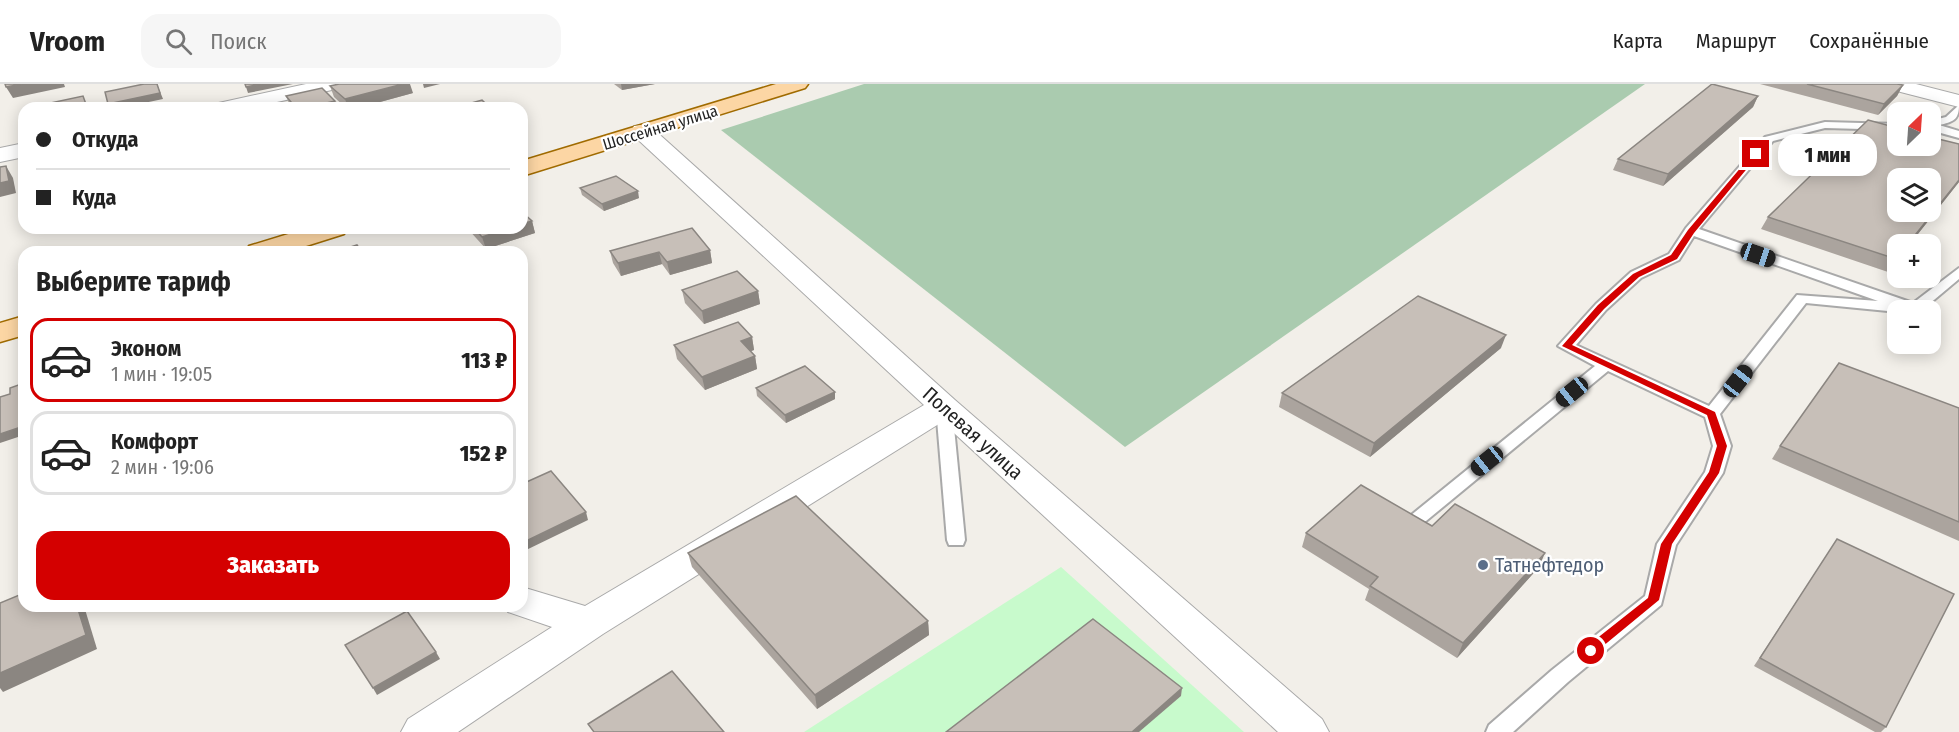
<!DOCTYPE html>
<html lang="ru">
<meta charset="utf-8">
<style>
body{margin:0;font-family:"Fira Sans Condensed",sans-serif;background:#f6f6f6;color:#222;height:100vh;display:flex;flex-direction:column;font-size:22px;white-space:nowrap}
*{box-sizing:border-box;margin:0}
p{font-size:20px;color:#767676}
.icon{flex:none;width:33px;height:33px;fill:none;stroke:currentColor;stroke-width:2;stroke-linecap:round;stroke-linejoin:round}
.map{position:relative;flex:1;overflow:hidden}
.side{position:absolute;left:18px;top:162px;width:510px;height:366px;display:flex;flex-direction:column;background:#fff;border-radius:18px;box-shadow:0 3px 15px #0003}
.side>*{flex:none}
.banner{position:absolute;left:18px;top:18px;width:510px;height:132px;border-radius:18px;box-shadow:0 3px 15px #0003;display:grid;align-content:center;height:132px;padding:0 18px;background:#fff}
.needle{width:39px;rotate:25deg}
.controls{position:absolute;left:1887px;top:18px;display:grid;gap:12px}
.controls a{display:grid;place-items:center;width:54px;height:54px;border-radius:12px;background:#fff;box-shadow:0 3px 15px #0003;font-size:30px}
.end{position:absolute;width:27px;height:27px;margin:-14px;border:8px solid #d40000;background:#fff;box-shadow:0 0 0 3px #fff}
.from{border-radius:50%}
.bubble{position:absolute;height:42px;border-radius:18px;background:#fff;box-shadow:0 3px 15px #0003;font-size:20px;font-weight:800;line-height:42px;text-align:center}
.car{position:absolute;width:18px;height:36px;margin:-18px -9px;border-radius:8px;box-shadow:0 0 4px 2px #0007;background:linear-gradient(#222 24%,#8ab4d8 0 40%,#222 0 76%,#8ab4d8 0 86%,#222 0)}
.banner b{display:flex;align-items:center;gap:21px;height:57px;font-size:22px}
.banner b+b{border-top:2px solid #e0e0e0}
.banner i{width:15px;height:15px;background:#222}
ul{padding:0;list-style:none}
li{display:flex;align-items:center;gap:18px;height:84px;margin:0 12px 9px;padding:0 6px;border:3px solid #e0e0e0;border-radius:18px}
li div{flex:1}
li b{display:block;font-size:22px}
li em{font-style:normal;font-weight:800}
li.active{border-color:#d40000}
li>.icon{width:54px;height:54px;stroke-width:1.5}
h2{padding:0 18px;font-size:27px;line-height:72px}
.action{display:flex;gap:12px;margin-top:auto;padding:12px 18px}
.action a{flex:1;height:69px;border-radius:18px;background:#d40000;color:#fff;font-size:24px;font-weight:800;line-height:69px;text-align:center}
header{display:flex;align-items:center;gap:36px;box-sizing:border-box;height:84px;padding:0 30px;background:#fff;border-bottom:2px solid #e0e0e0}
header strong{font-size:28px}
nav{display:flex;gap:33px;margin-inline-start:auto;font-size:21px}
.search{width:420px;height:54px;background:#f6f6f6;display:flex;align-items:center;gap:15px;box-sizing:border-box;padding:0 21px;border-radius:18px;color:#767676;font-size:22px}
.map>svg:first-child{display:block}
</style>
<header>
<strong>Vroom</strong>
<div class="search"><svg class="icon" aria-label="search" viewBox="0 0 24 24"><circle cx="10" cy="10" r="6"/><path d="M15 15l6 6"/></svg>Поиск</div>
<nav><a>Карта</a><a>Маршрут</a><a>Сохранённые</a></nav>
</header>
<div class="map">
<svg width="1959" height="648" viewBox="0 0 1959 648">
<rect width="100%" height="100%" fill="#f2efe9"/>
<polygon fill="#aacbaf" points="864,0 1645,0 1125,363 721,46"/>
<polygon fill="#c8facc" points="1061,483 1244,648 804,648"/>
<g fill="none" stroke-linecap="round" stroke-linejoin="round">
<g stroke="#a9a9a9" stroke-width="4">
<g id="service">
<path d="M1959 21C1959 36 1953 38 1939 41L1959 47V54L1930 46V37L1946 33Z"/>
<path d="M1825 38 1898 40V46L1825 44 1773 57 1699 145 1913 219 1959 184V195L1922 226 1898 228 1806 219 1720 330 1731 362 1723 389 1676 461 1661 521 1568 598 1513 648H1486L1489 641 1552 586 1645 512 1657 460 1705 388 1713 362 1705 333 1608 287 1426 437H1412L1410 432 1595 282 1558 262 1596 220 1631 188 1669 170 1686 144 1765 53ZM1694 152 1878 217 1797 211 1709 322 1576 261 1606 226 1641 194 1679 176Z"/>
<polygon points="944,318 952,323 965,456 963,461 949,461 947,456 936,323"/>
</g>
</g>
<g stroke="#a9a9a9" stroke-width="2">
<g id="minor">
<polygon points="306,0 344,0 341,4 250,24 211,24 214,20"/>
<polygon points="1882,0 1916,0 1959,11 1959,23 1885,4"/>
<polygon points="642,41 650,42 955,316 1322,635 1329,648 1278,648 942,338 603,550 458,648 401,648 408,635 552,543 508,528 505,522 522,522 522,503 585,522 924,321 634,52 631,47 634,42"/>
<polygon points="24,59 24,73 0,78 0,64"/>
</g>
</g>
<g stroke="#a06b00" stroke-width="3">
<g id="primary">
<polygon points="776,0 808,0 805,4 522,92 522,77"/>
<polygon points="308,144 348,144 344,150 287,168 245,168 249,162"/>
<polygon points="24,232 24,251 0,258 0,239"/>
</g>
</g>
<use href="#service" fill="#fff" fill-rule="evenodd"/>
<use href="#minor" fill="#fff" fill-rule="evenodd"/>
<use href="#primary" fill="#fcd6a4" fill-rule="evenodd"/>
</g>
<g fill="#aba49e">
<polygon points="614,0 655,0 622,6"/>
<polygon points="1760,0 1897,0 1903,1 1897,12 1878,31"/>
<polygon points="330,2 413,9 358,24 346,24 334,13"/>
<polygon points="286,12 335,17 337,24 291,24"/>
<polygon points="1758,12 1753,23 1663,102 1613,86 1618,75"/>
<polygon points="1959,98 1910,160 1898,160 1898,176 1888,188 1761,145 1768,133"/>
<polygon points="580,104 639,114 604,127 582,111"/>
<polygon points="532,137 535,149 486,165 467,144 522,144"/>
<polygon points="710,166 712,179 670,191 662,180 621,192 613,179 610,167"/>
<polygon points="682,206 758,207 760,220 704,240 685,219"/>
<polygon points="752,253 754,266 751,267 755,272 757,285 705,306 677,275 674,261"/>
<polygon points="1501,264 1370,373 1279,323 1282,309"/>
<polygon points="756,304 835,315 786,339 757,312"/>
<polygon points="1959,324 1959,457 1772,375 1780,362"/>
<polygon points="1432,442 1539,483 1457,574 1365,516 1369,505 1302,463 1306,449"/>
<polygon points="1832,463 1886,643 1881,648 1875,648 1754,582"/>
<polygon points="688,469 928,537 929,551 817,625 692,483"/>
</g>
<g fill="#8b8681">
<polygon points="22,0 64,0 65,3 13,14 6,3"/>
<polygon points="157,0 163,15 120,24 110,24 108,20"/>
<polygon points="262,0 293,0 248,9 246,3"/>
<polygon points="403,0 410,0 413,9 358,24 348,24 345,15"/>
<polygon points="423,0 440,0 424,4"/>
<polygon points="621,0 655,0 622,6"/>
<polygon points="1903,1 1897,12 1878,31 1884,20"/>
<polygon points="1758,12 1753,23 1663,102 1668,90"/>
<polygon points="335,17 337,24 305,24"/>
<polygon points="6,82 13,94 16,109 0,113 0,99"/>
<polygon points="1959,96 1959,98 1910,160 1908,160"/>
<polygon points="638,107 639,114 604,127 602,120"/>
<polygon points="532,137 535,149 486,165 482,153 510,144 522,144 522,140"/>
<polygon points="710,166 712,179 670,191 667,178"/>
<polygon points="659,168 662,180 621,192 618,179"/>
<polygon points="1898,173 1898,176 1888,188"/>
<polygon points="758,207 760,220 704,240 702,227"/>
<polygon points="1506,251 1501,264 1370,373 1374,359"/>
<polygon points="752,253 754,266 743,270 741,257"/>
<polygon points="755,272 757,285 705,306 702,293"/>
<polygon points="835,308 835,315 786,339 785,331"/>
<polygon points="24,342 24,351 0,359 0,350"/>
<polygon points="586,428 588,436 522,468 522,459"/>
<polygon points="1545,469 1539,483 1457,574 1463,559"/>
<polygon points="77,522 84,522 97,565 3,608 0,604 0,589"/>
<polygon points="928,537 929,551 817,625 815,611"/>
<polygon points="436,568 440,575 377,611 373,604"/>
<polygon points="1182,604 1181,612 1139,648 1132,648"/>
</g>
<g fill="#c7bfb8" stroke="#8b8681" stroke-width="1.5" fill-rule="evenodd">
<polygon points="5,0 22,0 6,3"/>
<polygon points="144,0 157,0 160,9 108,20 105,8"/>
<polygon points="245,0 262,0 246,3"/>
<polygon points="339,0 403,0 345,15 330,2"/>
<polygon points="1712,0 1758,12 1668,90 1618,75"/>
<polygon points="1807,0 1897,0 1903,1 1884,20"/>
<polygon points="322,4 335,17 305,24 296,24 286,12"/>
<polygon points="83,12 87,23 83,24 27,24"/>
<polygon points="482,16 490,24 453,24"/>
<path d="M1868 36 1898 44V62H1930V53L1959 60V96L1908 160H1898V173L1896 175 1768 133ZM1898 94H1930V128H1898Z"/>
<polygon points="6,82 9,97 0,99 0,83"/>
<polygon points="616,92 638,107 602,120 580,104"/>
<polygon points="522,128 532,137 522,140"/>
<polygon points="474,144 510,144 482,153"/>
<polygon points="692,144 710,166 667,178 659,168 618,179 610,167"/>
<polygon points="357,161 362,168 339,168 338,167"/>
<polygon points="737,187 758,207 702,227 682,206"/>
<polygon points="1418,212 1506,251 1374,359 1282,309"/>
<polygon points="738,238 752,253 741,257 755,272 702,293 674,261"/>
<polygon points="1839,279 1959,324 1959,438 1780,362"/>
<polygon points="805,282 835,308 785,331 756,304"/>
<polygon points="24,299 24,342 0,350 0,313 10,310 10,304"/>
<polygon points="551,387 586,428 522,459 522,400"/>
<polygon points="1361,401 1432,442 1455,420 1545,469 1463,559 1370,502 1378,493 1306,449"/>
<polygon points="796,412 928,537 815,611 688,469"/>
<polygon points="1837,455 1954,510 1886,643 1760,574"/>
<polygon points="24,509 24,522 77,522 86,551 0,589 0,519"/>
<polygon points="407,527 436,568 373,604 345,561"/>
<polygon points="1093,535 1182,604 1132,648 946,648"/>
<polygon points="672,587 724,648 594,648 588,640"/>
</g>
<polygon fill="#d40000" points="1753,69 1759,70 1694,149 1677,175 1639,193 1604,225 1572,261 1715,328 1727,362 1719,389 1672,460 1659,516 1591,572 1585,567 1586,563 1648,514 1661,460 1709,388 1717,362 1707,331 1562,262 1598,221 1633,190 1671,171 1688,146"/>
<circle fill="#5c6f8a" stroke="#fff" stroke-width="2" cx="1483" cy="481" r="6"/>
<g text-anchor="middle" stroke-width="4.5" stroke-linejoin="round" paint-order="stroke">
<g font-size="16" fill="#222" stroke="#fff">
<text transform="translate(660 43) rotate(-17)" y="6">Шоссейная улица</text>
</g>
<g font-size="20" fill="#222" stroke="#fff">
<text transform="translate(973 349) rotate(42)" y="7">Полевая улица</text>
</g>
<g font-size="20" fill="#4e5e75" stroke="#fff" text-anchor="start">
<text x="1495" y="488">Татнефтедор</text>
</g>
</g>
</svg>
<div class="controls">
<a><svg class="needle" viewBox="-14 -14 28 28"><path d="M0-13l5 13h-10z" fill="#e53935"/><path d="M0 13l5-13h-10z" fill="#767676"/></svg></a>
<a><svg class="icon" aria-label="layers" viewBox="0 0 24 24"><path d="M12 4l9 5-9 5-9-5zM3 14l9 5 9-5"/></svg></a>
<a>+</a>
<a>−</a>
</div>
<i class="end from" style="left:1591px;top:567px"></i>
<i class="end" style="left:1756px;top:70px"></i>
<div class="bubble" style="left:1778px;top:50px;width:99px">1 мин</div>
<i class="car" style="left:1758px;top:171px;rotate:109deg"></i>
<i class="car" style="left:1738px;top:297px;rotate:38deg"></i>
<i class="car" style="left:1572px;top:308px;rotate:231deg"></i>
<i class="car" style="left:1487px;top:377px;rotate:231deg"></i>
<div class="banner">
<b><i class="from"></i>Откуда</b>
<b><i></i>Куда</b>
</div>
<section class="side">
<h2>Выберите тариф</h2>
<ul>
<li class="active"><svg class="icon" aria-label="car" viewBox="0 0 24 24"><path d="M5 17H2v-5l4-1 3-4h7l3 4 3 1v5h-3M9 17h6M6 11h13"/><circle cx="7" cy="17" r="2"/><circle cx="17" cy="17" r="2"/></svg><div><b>Эконом</b><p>1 мин · 19:05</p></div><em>113 ₽</em></li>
<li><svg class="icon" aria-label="car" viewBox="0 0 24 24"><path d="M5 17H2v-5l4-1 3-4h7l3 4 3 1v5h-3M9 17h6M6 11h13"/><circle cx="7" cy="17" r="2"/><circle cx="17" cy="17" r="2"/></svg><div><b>Комфорт</b><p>2 мин · 19:06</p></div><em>152 ₽</em></li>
</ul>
<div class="action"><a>Заказать</a></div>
</section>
</div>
